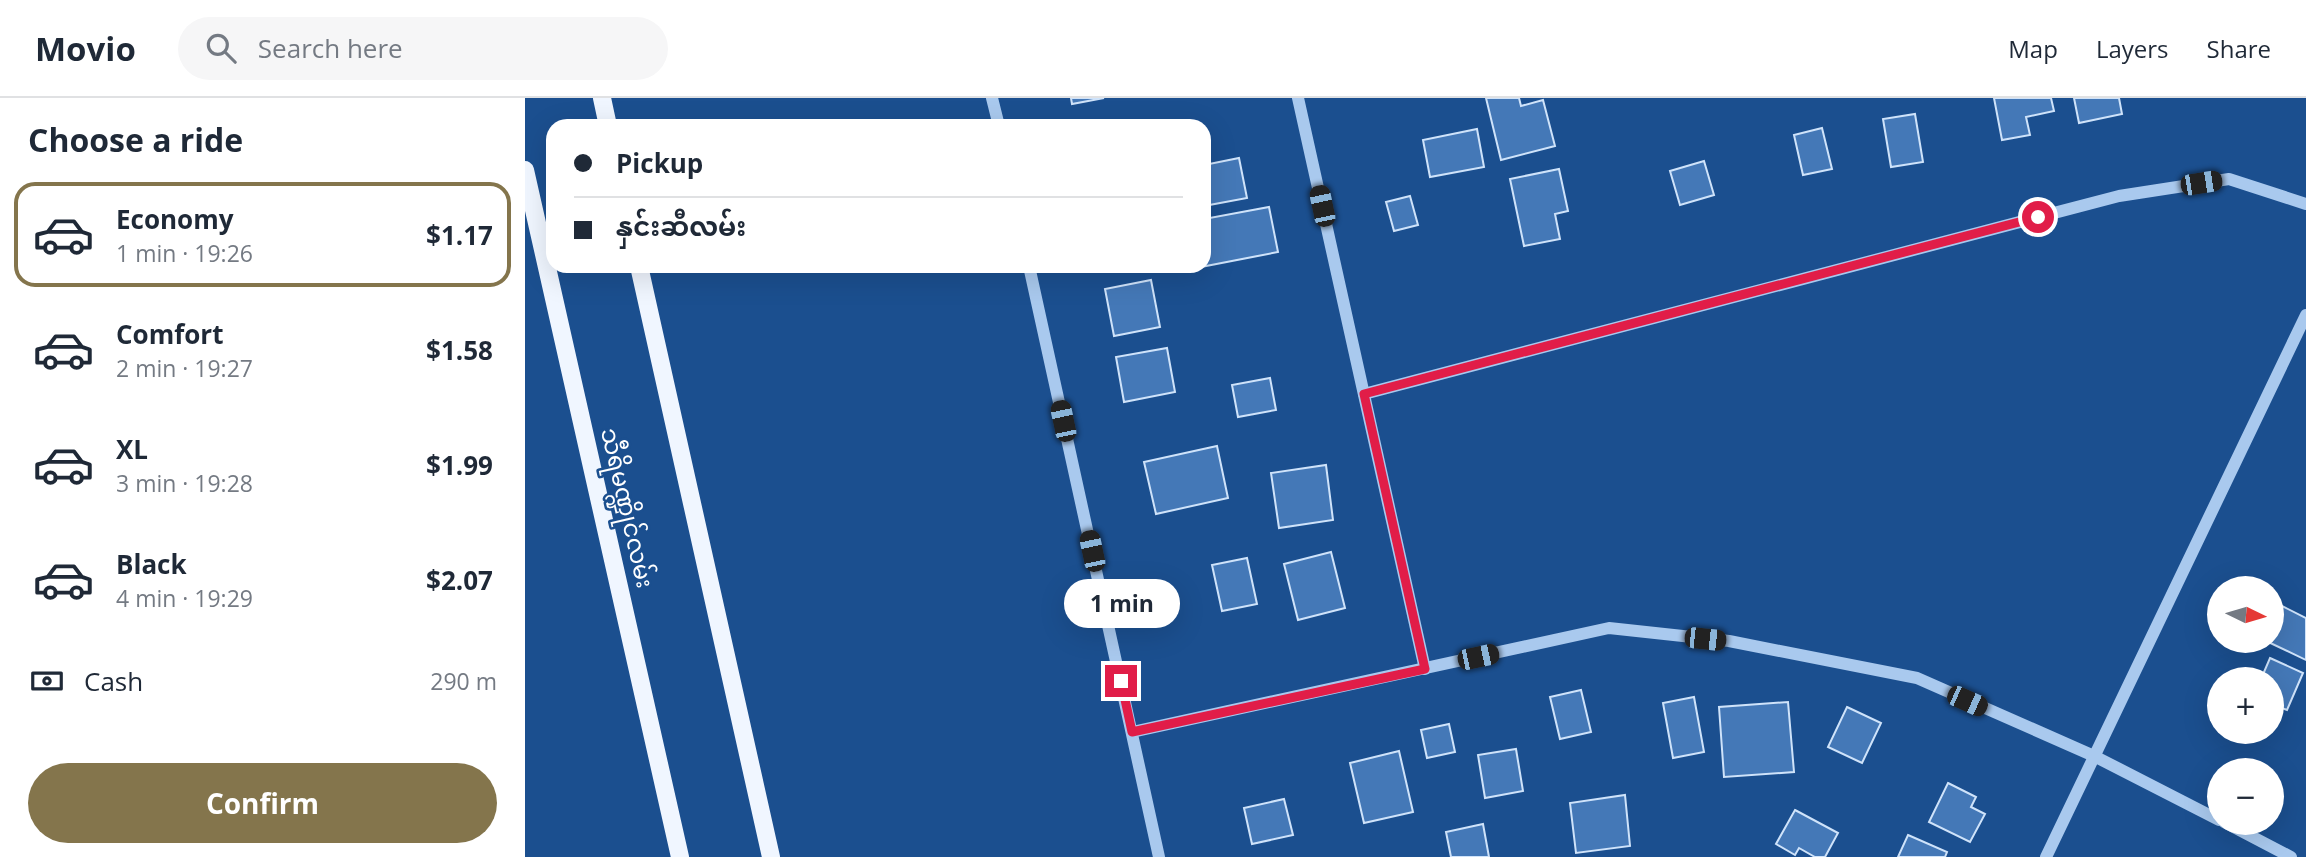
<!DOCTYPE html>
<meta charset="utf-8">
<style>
body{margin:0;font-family:"Open Sans","Noto Sans Myanmar",sans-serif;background:#f6f6f7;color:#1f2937;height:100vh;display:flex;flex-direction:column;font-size:26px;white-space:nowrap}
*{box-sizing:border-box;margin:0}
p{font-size:23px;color:#747a83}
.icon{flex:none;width:38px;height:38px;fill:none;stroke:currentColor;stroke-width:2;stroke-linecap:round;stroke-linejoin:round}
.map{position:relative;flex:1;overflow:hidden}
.sheet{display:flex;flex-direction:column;background:#fff;width:525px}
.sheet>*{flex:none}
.banner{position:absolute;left:21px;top:21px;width:665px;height:154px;border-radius:21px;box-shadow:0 7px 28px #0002;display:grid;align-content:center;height:154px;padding:0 28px;background:#fff}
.needle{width:46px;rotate:95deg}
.buttons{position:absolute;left:1682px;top:478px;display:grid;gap:14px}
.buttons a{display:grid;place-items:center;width:77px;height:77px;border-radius:50%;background:#fff;box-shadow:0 7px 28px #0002;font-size:35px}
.end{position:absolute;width:32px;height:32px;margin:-16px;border:9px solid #e11d48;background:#fff;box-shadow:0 0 0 4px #fff}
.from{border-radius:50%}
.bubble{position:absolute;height:49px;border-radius:24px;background:#fff;box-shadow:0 7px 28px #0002;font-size:23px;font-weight:700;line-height:49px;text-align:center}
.car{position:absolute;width:21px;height:42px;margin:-21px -10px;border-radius:9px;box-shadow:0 0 5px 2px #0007;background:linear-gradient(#222 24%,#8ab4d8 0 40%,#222 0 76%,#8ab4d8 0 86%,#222 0)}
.banner b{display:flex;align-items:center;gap:24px;height:66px;font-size:26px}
.banner b+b{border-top:2px solid #e0e1e3}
.banner i{width:18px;height:18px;background:#1f2937}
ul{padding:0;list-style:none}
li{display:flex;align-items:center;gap:21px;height:105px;margin:0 14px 10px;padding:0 14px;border:4px solid transparent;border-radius:21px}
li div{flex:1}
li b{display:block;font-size:26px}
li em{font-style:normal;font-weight:700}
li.active{border-color:#84754c}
li>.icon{width:63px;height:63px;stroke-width:1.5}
h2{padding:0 28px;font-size:32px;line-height:84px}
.pay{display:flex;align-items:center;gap:18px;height:77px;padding:0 28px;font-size:26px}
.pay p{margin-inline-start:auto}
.primary-button{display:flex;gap:14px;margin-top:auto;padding:14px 28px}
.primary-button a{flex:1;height:80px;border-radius:42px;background:#84754c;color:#fff;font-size:28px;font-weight:700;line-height:80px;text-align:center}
header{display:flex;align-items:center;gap:42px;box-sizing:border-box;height:98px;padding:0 35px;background:#fff;border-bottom:2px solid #e0e1e3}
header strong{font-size:33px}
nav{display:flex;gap:38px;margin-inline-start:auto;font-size:24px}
.search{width:490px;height:63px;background:#f6f6f7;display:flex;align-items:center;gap:18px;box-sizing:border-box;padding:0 24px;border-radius:38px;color:#747a83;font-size:26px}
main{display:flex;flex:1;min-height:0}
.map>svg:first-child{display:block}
</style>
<header>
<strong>Movio</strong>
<div class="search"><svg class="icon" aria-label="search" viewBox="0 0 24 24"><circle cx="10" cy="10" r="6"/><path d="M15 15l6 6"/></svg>Search here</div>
<nav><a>Map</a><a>Layers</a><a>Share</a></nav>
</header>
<main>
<section class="sheet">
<h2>Choose a ride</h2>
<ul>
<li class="active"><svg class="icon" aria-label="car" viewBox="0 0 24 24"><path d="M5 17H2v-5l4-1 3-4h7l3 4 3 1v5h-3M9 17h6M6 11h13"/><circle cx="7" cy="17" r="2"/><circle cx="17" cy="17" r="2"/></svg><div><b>Economy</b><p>1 min · 19:26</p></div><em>$1.17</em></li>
<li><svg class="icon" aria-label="car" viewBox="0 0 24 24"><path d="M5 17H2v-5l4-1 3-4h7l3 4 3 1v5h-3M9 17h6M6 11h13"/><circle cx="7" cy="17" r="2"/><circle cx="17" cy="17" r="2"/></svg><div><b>Comfort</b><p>2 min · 19:27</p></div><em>$1.58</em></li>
<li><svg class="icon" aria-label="car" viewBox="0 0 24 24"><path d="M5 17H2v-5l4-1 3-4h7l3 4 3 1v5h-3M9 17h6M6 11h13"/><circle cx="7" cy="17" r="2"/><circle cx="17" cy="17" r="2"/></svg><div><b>XL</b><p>3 min · 19:28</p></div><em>$1.99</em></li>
<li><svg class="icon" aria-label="car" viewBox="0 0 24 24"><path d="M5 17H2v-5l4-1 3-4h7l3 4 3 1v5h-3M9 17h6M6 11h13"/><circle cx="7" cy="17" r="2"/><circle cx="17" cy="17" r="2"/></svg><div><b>Black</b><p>4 min · 19:29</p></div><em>$2.07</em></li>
</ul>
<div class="pay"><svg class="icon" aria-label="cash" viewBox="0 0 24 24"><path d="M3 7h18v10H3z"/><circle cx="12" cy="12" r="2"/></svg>Cash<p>290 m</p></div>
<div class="primary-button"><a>Confirm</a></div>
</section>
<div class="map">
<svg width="1781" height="759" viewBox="0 0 1781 759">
<rect width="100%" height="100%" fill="#1b4f8f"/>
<g fill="#4478b7" stroke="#cfe3fa" stroke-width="2">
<polygon points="546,0 579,0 547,6"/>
<polygon points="961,0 994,0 996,8 1018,2 1030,48 976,62"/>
<polygon points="1469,0 1526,0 1529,13 1501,19 1505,37 1477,42"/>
<polygon points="1549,0 1594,0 1597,16 1554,25"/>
<polygon points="1390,16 1398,64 1366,69 1358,21"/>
<polygon points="1297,30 1307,71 1278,77 1269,37"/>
<polygon points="952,31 959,69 905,79 898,42"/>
<polygon points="714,60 722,100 679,108 679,67"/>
<polygon points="1179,63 1189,97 1155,107 1145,73"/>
<polygon points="1034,71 1043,113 1030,116 1035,141 999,148 985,81"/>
<polygon points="885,98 893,127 869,133 861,104"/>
<polygon points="744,109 753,154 676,169 679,168 679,121"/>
<polygon points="626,182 635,229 589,238 580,191"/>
<polygon points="642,250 650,294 599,304 591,259"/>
<polygon points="745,280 751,312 713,319 707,287"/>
<polygon points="692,348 703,400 631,416 619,364"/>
<polygon points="801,367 808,422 754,430 746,375"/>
<polygon points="806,454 820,510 773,522 759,466"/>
<polygon points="722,460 732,506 697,513 687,467"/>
<polygon points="1755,507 1781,520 1781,562 1739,542 1746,542 1746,525"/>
<polygon points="1745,560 1778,575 1762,612 1746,606 1746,581 1736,581"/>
<polygon points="1056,592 1066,634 1035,641 1025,599"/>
<polygon points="1169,599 1179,654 1148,660 1138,605"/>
<polygon points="1263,604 1269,674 1199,679 1194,609"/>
<polygon points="1322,609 1356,625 1337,665 1303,649"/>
<polygon points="924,626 930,654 902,660 896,632"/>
<polygon points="991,651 998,693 960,700 953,657"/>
<polygon points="874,653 888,714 839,725 825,665"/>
<polygon points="1423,685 1451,699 1446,709 1460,716 1445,744 1404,724"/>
<polygon points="1100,697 1105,748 1051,755 1045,705"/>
<polygon points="759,701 768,737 727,746 719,710"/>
<polygon points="1270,712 1313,735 1300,759 1290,759 1274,750 1270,757 1251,746"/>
<polygon points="958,726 964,759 926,759 921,734"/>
<polygon points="1383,737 1422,754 1420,759 1373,759"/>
</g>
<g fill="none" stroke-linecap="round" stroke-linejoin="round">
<g stroke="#a9c9ee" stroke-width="12">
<polyline points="467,0 474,28"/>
<polyline points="773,0 900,571"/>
<polyline points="504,168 634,759"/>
<polyline points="839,296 1594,98 1704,81 1781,106"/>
<polyline points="607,634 1084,530 1204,543 1392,580 1569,658 1694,722"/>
<polyline points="1699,724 1766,759"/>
<polyline points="1521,759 1781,217"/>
</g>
<g stroke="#f0f6ff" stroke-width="18">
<polyline points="77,0 83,28"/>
<polyline points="0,72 155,759"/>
<polyline points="114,168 246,759"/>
</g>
</g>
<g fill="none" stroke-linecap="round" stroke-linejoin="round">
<polyline stroke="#e11d48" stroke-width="9" points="596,583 607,634 900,571 839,296 1513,119"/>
</g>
<g text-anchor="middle" stroke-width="5" stroke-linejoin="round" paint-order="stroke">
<g font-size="24" fill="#fff" stroke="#1b4f8f">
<text transform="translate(102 410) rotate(77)" y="8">သီရိမဏ္ဍိုင်လမ်း</text>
</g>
</g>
</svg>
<div class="buttons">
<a><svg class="needle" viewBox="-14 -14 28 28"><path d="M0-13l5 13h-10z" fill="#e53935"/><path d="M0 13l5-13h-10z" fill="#747a83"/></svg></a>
<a>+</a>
<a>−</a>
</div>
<i class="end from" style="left:1513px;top:119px"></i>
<i class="end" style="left:596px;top:583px"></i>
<div class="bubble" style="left:539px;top:481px;width:116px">1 min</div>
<i class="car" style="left:1676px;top:85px;rotate:81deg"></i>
<i class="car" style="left:797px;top:108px;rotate:348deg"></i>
<i class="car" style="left:538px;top:323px;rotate:348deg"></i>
<i class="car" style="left:567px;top:453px;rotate:348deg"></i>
<i class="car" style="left:1180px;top:541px;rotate:96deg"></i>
<i class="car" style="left:953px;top:559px;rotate:78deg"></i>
<i class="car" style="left:1442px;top:603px;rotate:114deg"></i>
<div class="banner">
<b><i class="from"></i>Pickup</b>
<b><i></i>နှင်းဆီလမ်း</b>
</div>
</div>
</main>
